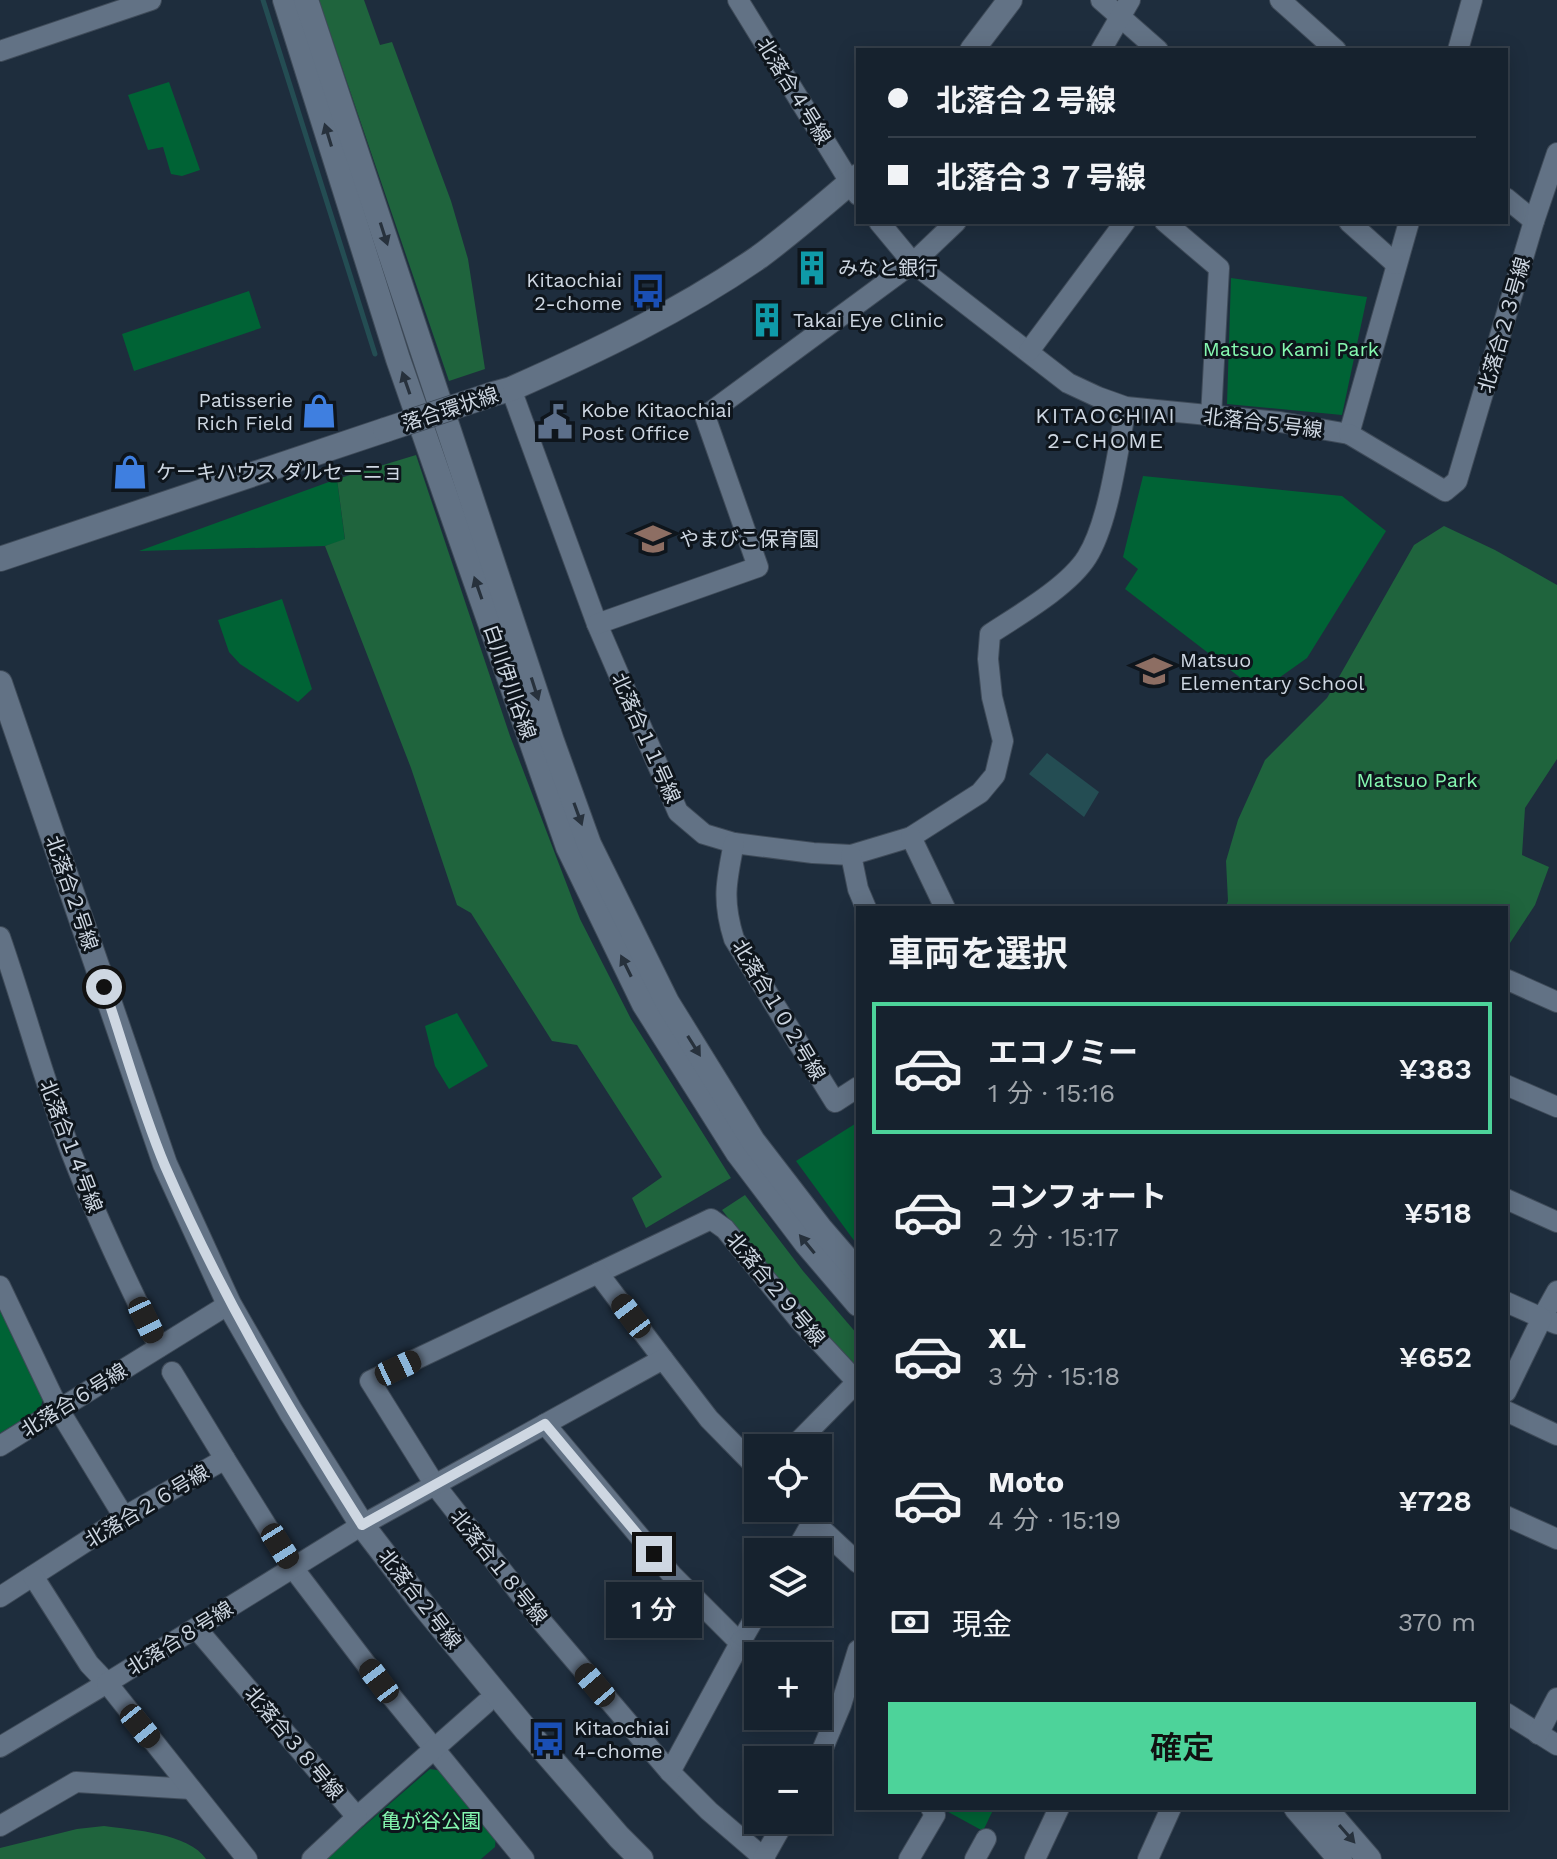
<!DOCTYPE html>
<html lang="ja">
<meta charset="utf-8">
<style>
body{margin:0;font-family:"Work Sans","Noto Sans JP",sans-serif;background:#1f2a36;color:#f1f3f6;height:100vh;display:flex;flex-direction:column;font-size:30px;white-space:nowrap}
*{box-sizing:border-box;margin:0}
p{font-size:26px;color:#9ea4aa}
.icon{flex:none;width:44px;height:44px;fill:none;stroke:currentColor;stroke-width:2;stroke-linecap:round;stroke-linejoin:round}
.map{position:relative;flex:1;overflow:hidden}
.drawer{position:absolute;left:856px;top:906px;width:652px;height:904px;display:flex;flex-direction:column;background:#16222e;border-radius:0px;box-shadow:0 4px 20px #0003,0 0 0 2px #353f4a}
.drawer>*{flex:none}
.banner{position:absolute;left:856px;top:48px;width:652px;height:176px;border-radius:0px;box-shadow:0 4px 20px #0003,0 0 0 2px #353f4a;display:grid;align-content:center;height:176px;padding:0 32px;background:#16222e}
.buttons{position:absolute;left:744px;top:1434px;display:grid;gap:16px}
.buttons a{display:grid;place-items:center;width:88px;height:88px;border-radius:0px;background:#16222e;box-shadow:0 4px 20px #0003,0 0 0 2px #353f4a;font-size:40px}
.end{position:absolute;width:36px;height:36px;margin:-18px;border:10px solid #ced7e2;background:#111;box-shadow:0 0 0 4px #111}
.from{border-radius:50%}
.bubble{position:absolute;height:56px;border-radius:0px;background:#16222e;box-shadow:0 4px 20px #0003,0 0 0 2px #353f4a;font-size:26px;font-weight:600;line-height:56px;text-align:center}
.car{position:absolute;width:24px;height:48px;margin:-24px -12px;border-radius:10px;box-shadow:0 0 6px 2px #0007;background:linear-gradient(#222 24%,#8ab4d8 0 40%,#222 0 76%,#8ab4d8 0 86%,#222 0)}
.banner b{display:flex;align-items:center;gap:28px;height:76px;font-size:30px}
.banner b+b{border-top:2px solid #353f4a}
.banner i{width:20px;height:20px;background:#f1f3f6}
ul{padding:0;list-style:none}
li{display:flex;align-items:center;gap:24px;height:132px;margin:0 16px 12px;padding:0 16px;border:4px solid transparent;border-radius:0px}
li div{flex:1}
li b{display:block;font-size:30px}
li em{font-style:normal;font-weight:600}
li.active{border-color:#4dd39a}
li>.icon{width:72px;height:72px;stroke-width:1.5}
h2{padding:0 32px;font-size:36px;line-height:96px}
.pay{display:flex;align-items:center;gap:20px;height:88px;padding:0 32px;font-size:30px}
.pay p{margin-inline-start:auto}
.primary-button{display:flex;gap:16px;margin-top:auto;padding:16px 32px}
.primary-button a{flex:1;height:92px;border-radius:0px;background:#4dd39a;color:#111;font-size:32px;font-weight:600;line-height:92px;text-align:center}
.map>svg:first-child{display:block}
</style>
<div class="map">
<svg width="1557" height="1859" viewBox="0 0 1557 1859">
<rect width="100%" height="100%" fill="#1e2d3d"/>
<g fill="#006335">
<polygon points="169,82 200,170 182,176 171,174 163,147 148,150 128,95"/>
<polygon points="1231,278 1367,297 1342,415 1227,404"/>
<polygon points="249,291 261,328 134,371 122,334"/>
<polygon points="1143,476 1342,496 1386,531 1307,658 1259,692 1125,589 1138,569 1123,557"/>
<polygon points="337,479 345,540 325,546 139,551"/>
<polygon points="282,599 312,689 298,702 240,664 229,652 218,620"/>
<polygon points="457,1013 488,1066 449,1089 435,1066 425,1026"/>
<polygon points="858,1122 858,1246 796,1161"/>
<polygon points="0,1309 44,1396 40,1409 0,1433"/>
<polygon points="430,1769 444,1771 496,1836 495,1847 481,1859 326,1859"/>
<polygon points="941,1808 994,1808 983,1831"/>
</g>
<g fill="#1f643d">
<polygon points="319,0 364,0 380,45 392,42 451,201 468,259 485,369 449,381"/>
<polygon points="416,455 510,736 580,919 631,1019 731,1178 646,1228 632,1198 662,1177 577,1045 552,1041 471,913 457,905 411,768 325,546 345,539 337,479"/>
<polygon points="1444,526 1495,550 1557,585 1557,759 1525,808 1522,855 1549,867 1535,905 1506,949 1506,908 1225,908 1228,901 1226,861 1238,820 1265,760 1327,698 1414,545"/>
<polygon points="745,1195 803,1271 858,1335 858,1371 783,1288 722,1210"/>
<path d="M104 1826C132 1830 189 1833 206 1859H0V1848L77 1829Z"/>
</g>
<polygon fill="#244d53" points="1047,753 1099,792 1084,817 1029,774"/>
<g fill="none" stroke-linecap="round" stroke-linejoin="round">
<polyline stroke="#244d53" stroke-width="5" points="263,0 375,354"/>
<g stroke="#3f4b59" stroke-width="22">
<g id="minor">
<polyline points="738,0 858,195"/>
<polyline points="1101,0 1158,50"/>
<polyline points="1280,0 1336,50"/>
<polyline points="1101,50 1130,0"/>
<polyline points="1458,50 1472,0"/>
<polyline points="0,51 151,0"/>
<polyline points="1506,198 1534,221"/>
<polyline points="879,222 913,263 1068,383 1098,397 1126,407 1280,422 1349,434 1409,222"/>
<polyline points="1165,222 1219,268 1211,417"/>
<polyline points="1349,222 1396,264"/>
<polyline points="1029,351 1125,222"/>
<path d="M511 389 597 624 678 812 704 834 734 843 813 853 851 855 911 837 980 793 995 775 1003 741 992 697 988 659 990 634C1019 615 1069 586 1087 557 1109 522 1118 449 1126 407"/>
<polyline points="1349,434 1445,491 1457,481 1534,221 1557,153"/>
<polyline points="597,624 758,567 705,416 913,263 956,222"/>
<polyline points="911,837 945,908"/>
<path d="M734 843C726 882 722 901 734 939L835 1102 858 1087"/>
<polyline points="851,855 858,889 866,908"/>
<path d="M0 937C25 1009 44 1082 71 1152 97 1219 128 1283 159 1347"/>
<polyline points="1506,983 1508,980 1557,1002"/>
<polyline points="1506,1085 1557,1107"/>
<polyline points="1506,1199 1557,1222"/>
<polyline points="598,1273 711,1219 725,1229 800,1321 858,1383"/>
<polyline points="0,1286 59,1410 124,1517"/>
<polyline points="1557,1291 1542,1318 1557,1324"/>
<polyline points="1506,1302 1542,1318 1506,1392"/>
<polyline points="663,1359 598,1273 370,1381 435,1485 543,1623 670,1772 709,1811 765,1859"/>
<polyline points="172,1372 225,1459"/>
<polyline points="1506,1411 1557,1435"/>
<polyline points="545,1424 672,1575 740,1643 670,1772"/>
<polyline points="0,1446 229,1304"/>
<polyline points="792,1448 857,1382"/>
<polyline points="799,1508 858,1563"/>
<polyline points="1506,1516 1557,1539"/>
<polyline points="795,1552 813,1521"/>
<polyline points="0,1597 124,1517 225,1459 293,1568 379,1681 524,1859"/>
<polyline points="196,1628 357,1817 486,1703"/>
<polyline points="740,1643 758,1612"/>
<polyline points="1506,1713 1557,1745"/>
<polyline points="1538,1734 1557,1698"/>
<polyline points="0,1747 107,1683 89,1664 33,1576"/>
<polyline points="818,1760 841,1705 858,1650"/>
<polyline points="0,1826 76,1782 191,1789"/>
<polyline points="247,1859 107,1683 362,1525 663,1359 709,1419 758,1469"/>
<polyline points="312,1859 357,1817"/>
<polyline points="763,1859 785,1820"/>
<polyline points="909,1859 935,1815 931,1808"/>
<polyline points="975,1859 986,1839"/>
<polyline points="1035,1859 1059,1808"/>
<polyline points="1148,1859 1171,1808"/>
</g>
</g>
<g stroke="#3f4b59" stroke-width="26">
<g id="tertiary">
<polyline points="285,0 398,359 568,847 644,1004 738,1153 806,1243 858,1304"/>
<polyline points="306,0 552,741 589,844 667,1002 753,1141 820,1228 858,1272"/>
<polyline points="972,50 1010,0"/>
<path d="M493 394 511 389C597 351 681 311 759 257 793 232 826 203 858 176"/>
<polyline points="0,559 385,430"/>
<polyline points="0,683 165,1164 229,1304 291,1412 362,1525 424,1606 527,1731 619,1837 641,1859"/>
<polyline points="1296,1808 1340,1859"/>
<polyline points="1325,1808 1369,1859"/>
</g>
</g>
<use href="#minor" stroke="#627285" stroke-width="20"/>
<use href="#tertiary" stroke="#627285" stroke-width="24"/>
<g stroke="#3f4b59" stroke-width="26" stroke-linecap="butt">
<polyline id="tertiary-bridge" points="385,430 493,394"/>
</g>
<use href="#tertiary-bridge" stroke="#627285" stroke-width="24"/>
</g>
<defs><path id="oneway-solid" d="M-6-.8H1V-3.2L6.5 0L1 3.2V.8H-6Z" transform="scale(2)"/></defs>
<g fill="#27313c">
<use href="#oneway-solid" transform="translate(328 135) rotate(-107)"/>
<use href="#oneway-solid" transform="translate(384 234) rotate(72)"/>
<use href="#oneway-solid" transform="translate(406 383) rotate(-109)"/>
<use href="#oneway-solid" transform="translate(478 588) rotate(-109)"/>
<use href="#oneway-solid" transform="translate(535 689) rotate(72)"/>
<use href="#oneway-solid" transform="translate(578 814) rotate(70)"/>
<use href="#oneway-solid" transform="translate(626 966) rotate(-116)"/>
<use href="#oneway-solid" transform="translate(694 1046) rotate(58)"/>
<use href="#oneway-solid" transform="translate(807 1244) rotate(-129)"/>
<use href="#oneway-solid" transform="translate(1347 1834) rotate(49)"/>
</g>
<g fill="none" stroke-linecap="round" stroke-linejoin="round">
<path stroke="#ced7e2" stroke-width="10" d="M104 987C124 1046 141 1109 165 1166 220 1293 288 1408 362 1525L545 1424 654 1554"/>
</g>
<defs>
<g id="building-bare" transform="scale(2.76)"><path d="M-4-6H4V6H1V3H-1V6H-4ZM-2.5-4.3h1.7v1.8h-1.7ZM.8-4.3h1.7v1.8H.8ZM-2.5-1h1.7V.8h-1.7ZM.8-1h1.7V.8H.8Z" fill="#0f9aa8" stroke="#0e151c" stroke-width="2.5" paint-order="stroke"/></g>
<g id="bus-bare" transform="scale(2.76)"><path d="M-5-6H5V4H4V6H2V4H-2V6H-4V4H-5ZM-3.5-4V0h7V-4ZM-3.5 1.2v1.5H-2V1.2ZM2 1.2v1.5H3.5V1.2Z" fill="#1a4fb4" stroke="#0e151c" stroke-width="2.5" paint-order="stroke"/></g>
<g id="shop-bare" transform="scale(2.76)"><path d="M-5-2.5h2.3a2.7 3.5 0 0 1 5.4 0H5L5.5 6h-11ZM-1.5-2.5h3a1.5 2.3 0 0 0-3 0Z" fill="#3f7fe0" stroke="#0e151c" stroke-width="2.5" paint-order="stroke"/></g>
<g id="civic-bare" transform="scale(2.76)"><path d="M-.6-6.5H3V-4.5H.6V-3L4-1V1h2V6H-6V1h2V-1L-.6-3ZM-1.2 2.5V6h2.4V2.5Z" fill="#5c6f8a" stroke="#0e151c" stroke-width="2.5" paint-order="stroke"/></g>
<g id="school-bare" transform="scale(2.76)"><path d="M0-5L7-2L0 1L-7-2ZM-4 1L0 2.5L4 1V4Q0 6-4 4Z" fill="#8d6e63" stroke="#0e151c" stroke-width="2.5" paint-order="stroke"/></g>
</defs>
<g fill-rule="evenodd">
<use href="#building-bare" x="812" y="268"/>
<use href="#bus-bare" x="648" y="291"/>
<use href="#building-bare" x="767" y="320"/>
<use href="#shop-bare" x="319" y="411"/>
<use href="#civic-bare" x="555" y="422"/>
<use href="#shop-bare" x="130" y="472"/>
<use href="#school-bare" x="653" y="539"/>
<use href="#school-bare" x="1154" y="671"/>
<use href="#bus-bare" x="548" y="1739"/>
</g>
<g text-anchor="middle" stroke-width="6" stroke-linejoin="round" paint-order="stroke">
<g font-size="20" fill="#ced7e2" stroke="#0e151c">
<text transform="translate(794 91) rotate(58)" y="7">北落合４号線</text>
<text transform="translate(1504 325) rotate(-74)" y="7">北落合２３号線</text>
<text transform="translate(450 409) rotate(-18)" y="7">落合環状線</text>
<text transform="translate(1263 423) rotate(7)" y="7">北落合５号線</text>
<text transform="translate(510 682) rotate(71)" y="7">白川伊川谷線</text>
<text transform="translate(646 738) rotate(66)" y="7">北落合１１号線</text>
<text transform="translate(72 893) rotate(71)" y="7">北落合２号線</text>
<text transform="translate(779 1010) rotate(59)" y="7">北落合１０２号線</text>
<text transform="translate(71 1146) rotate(69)" y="7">北落合１４号線</text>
<text transform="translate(776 1289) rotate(50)" y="7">北落合２９号線</text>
<text transform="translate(74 1400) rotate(-32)" y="7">北落合６号線</text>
<text transform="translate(147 1506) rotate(-31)" y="7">北落合２６号線</text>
<text transform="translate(499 1567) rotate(51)" y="7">北落合１８号線</text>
<text transform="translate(420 1599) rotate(52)" y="7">北落合２号線</text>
<text transform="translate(180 1638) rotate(-32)" y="7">北落合８号線</text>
<text transform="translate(294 1743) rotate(50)" y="7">北落合３８号線</text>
</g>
<g font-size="20" fill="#ced7e2" stroke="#0e151c" text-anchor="start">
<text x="838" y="275">みなと銀行</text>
<text x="622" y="287" text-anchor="end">Kitaochiai<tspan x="622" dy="23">2-chome</tspan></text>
<text x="793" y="327">Takai Eye Clinic</text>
<text x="293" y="407" text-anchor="end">Patisserie<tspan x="293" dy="23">Rich Field</tspan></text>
<text x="581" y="417">Kobe Kitaochiai<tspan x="581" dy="23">Post Office</tspan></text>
<text x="156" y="479">ケーキハウス ダルセーニョ</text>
<text x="679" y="546">やまびこ保育園</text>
<text x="1180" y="667">Matsuo<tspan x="1180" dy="23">Elementary School</tspan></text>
<text x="574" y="1735">Kitaochiai<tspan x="574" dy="23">4-chome</tspan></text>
</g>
<g font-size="20" fill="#85f9b0" stroke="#0e151c">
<text x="1291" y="356">Matsuo Kami Park</text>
<text x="1417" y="787">Matsuo Park</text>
<text x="431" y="1828">亀が谷公園</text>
</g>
<g font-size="22" letter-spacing="2" fill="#ced7e2" stroke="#0e151c">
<text x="1106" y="423">KITAOCHIAI<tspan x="1106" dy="25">2-CHOME</tspan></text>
</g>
</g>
</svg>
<div class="buttons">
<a><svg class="icon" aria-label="locate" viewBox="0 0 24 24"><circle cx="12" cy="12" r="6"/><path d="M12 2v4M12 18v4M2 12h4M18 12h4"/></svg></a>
<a><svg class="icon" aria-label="layers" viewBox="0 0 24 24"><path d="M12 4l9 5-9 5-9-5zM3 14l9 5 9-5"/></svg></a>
<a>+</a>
<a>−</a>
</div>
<i class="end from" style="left:104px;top:987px"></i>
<i class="end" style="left:654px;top:1554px"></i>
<div class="bubble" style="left:606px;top:1582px;width:96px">1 分</div>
<i class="car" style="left:631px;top:1316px;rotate:323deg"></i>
<i class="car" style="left:146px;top:1320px;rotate:154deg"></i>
<i class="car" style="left:398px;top:1368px;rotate:65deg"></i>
<i class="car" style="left:280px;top:1546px;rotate:148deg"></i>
<i class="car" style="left:379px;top:1681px;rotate:323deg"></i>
<i class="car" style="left:595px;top:1685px;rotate:320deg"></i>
<i class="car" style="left:140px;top:1726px;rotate:141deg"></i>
<div class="banner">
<b><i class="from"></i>北落合２号線</b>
<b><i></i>北落合３７号線</b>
</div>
<section class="drawer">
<h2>車両を選択</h2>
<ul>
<li class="active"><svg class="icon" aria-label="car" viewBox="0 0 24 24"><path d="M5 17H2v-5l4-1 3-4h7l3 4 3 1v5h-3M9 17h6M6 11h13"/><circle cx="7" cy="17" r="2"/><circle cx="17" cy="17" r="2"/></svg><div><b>エコノミー</b><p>1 分 · 15:16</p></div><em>¥383</em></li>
<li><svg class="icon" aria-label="car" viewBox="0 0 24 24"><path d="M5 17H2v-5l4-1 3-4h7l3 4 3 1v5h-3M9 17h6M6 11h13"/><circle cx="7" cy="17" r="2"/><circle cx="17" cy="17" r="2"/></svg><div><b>コンフォート</b><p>2 分 · 15:17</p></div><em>¥518</em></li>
<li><svg class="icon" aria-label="car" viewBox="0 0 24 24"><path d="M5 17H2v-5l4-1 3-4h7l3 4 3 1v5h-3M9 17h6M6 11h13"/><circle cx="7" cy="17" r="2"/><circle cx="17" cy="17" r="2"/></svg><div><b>XL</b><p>3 分 · 15:18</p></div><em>¥652</em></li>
<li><svg class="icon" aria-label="car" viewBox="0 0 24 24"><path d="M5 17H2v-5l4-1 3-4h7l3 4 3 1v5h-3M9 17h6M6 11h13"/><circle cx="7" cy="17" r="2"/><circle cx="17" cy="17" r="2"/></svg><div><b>Moto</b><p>4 分 · 15:19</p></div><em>¥728</em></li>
</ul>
<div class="pay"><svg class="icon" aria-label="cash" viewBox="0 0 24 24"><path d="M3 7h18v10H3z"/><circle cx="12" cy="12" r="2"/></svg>現金<p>370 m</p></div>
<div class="primary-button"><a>確定</a></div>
</section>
</div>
